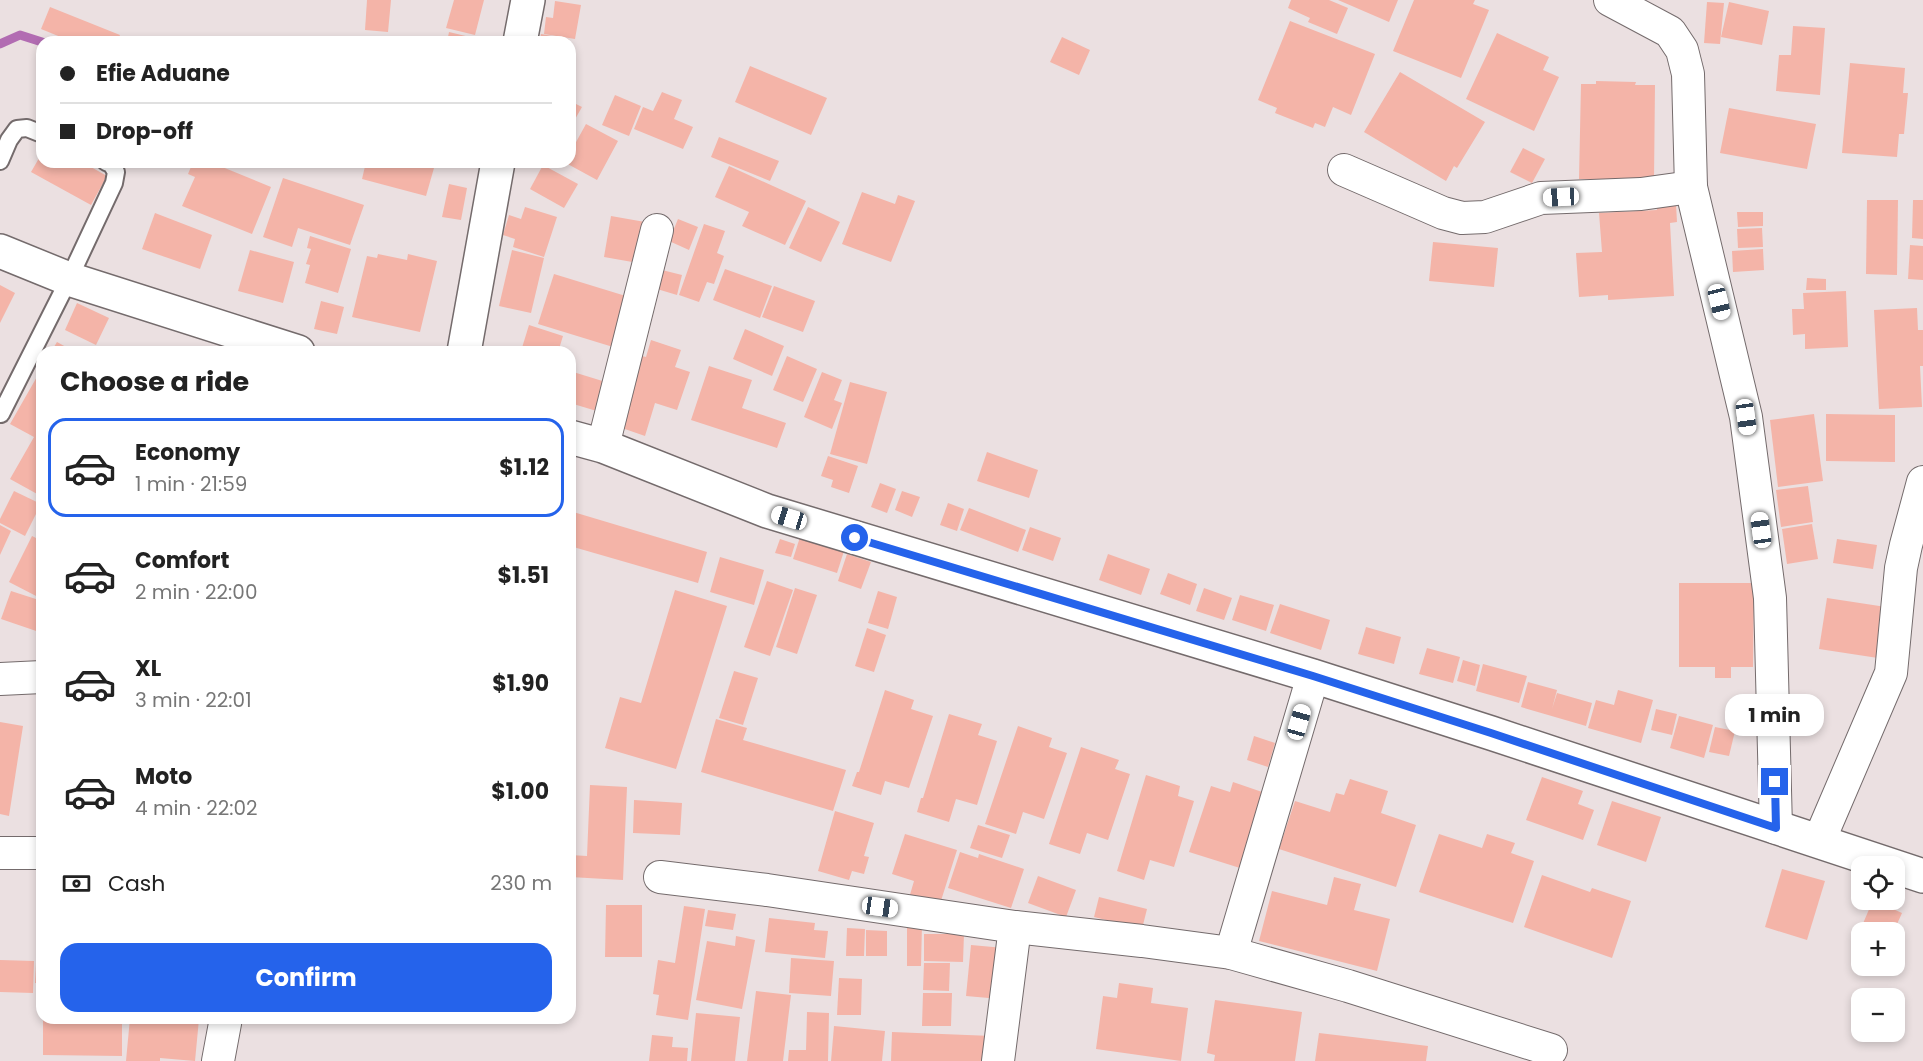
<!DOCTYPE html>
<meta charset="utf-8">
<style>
body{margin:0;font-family:Poppins,sans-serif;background:#f6f6f6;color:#222;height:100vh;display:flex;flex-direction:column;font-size:22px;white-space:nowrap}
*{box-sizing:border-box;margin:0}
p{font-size:20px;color:#767676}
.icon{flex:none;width:33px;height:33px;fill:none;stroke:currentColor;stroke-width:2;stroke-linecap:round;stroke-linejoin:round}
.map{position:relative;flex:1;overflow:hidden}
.sheet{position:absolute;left:36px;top:346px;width:540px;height:678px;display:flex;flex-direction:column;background:#fff;border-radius:18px;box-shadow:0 3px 9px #0003}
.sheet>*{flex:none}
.top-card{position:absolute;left:36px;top:36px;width:540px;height:132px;border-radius:18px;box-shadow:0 3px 9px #0003;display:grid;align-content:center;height:132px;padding:0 24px;background:#fff}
.buttons{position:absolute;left:1851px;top:856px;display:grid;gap:12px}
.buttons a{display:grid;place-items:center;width:54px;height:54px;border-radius:12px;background:#fff;box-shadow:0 3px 9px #0003;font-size:30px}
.end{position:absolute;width:27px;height:27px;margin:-14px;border:8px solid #2563eb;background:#fff;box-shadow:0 0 0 3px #fff}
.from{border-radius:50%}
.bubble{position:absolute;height:42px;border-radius:18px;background:#fff;box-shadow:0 3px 9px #0003;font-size:20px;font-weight:700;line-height:42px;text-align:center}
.car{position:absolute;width:18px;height:36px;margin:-18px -9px;border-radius:8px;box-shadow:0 0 4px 2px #0007;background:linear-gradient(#fff 24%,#345 0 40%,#fff 0 76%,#345 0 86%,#fff 0)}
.top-card b{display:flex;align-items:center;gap:21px;height:57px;font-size:22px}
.top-card b+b{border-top:2px solid #e0e0e0}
.top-card i{width:15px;height:15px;background:#222}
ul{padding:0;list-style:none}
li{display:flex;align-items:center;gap:18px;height:99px;margin:0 12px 9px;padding:0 12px;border:3px solid transparent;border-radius:18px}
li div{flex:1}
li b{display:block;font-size:22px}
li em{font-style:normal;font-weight:700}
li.active{border-color:#2563eb}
li>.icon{width:54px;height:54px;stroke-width:1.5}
h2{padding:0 24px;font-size:27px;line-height:72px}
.pay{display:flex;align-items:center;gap:15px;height:66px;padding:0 24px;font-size:22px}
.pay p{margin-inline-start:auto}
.cta{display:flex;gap:12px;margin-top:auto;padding:12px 24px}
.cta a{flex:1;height:69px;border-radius:18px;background:#2563eb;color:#fff;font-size:24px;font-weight:700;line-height:69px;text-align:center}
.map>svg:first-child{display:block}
</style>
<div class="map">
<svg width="1923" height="1061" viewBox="0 0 1923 1061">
<rect width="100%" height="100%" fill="#ebe0e1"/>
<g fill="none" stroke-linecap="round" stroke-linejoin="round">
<polyline stroke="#b26cb2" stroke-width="9" points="0,44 20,35 42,42"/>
</g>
<g fill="#f4b4a8">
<polygon points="367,0 391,0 388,32 365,30"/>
<polygon points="454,0 484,0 475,35 446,28"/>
<polygon points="1291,0 1329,0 1348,8 1337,34 1308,22 1310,18 1288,8"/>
<polygon points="1338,0 1398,0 1389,22"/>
<polygon points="1414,0 1475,0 1473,4 1489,10 1461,78 1393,51"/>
<polygon points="555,1 581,5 575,39 544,34 546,17 553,18"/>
<polygon points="1707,2 1724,3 1720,44 1704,43"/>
<polygon points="1729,2 1769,11 1762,45 1721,37"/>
<polygon points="50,7 120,35 117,42 73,42 41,29"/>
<polygon points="1290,21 1375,54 1351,115 1333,107 1325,127 1315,123 1313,128 1275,113 1277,108 1258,100"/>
<polygon points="1793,26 1825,28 1820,95 1776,91 1779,55 1791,55"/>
<polygon points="449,32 478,39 477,42 447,42"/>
<polygon points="1497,33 1549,57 1543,70 1559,77 1534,131 1466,99"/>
<polygon points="541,34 569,39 569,42 540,42"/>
<polygon points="1062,37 1090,50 1079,75 1050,62"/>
<polygon points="1850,63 1905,68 1903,93 1908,93 1904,134 1899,134 1897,157 1842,153"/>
<polygon points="750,66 827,98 811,135 735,102"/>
<polygon points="1400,72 1485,122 1457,168 1454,166 1446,181 1364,132"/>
<polygon points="1596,81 1636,82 1635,85 1655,85 1654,180 1598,184 1598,179 1579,179 1581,84 1596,84"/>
<polygon points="662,92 682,100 674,119 693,127 683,149 634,129 643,107 653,111"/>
<polygon points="615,95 641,106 629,136 602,125"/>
<polygon points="570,101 582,107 570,128"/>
<polygon points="1729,108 1816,124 1807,169 1720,153"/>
<polygon points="586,124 618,141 597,180 564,162 570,162 570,153"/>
<polygon points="719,137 779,161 770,181 711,157"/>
<polygon points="1523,148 1545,159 1532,183 1510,172"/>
<polygon points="42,153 42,162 82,162 107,176 91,205 31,172"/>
<polygon points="193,162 210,162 271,187 252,234 182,206 195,177 188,174"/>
<polygon points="366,162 412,162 434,168 426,196 362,179"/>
<polygon points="424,162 443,162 442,167"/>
<polygon points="543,165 578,184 564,208 530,189"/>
<polygon points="729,166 806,201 785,245 742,226 749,212 715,197"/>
<polygon points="283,178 364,205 350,245 298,228 292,247 263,237"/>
<polygon points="449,184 467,188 461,220 442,217"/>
<polygon points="862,192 895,204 898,195 915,201 891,262 842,244"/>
<polygon points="1867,200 1898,200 1897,275 1866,274"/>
<polygon points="1913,200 1923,200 1923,239 1912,238"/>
<polygon points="1676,204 1677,222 1670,223 1674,296 1608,300 1608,295 1579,297 1576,253 1602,252 1599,213 1657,210 1656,205"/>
<polygon points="525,207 557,217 544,257 513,247 515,239 503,235 509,215 521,219"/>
<polygon points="808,207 840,222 821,262 789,248"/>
<polygon points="1737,212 1763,212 1763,226 1738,227"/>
<polygon points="155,213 212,235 200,269 142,249"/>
<polygon points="611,216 645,222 638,263 604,257"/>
<polygon points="678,219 698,227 689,250 669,241"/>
<polygon points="704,224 725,231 717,253 724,256 714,284 707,282 699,302 679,295"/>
<polygon points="1762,228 1763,247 1738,248 1737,229"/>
<polygon points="310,236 351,249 338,293 305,283 310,265 306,264 311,249 307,248"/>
<polygon points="1433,242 1498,248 1494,287 1429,281"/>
<polygon points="1910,245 1923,246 1923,280 1908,279"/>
<polygon points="1763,249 1764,270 1733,272 1732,251"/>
<polygon points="250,250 294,262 283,303 238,291"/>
<polygon points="512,250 544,258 531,313 499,306"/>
<polygon points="378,254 407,260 408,254 437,261 420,332 352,317 367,256 377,258"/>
<polygon points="725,269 772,286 760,318 713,300"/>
<polygon points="662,270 682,275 677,295 657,289"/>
<polygon points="554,274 629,297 613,347 538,324"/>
<polygon points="1807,278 1826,279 1826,290 1806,290"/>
<polygon points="0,285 15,293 0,323"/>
<polygon points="774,286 815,301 803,332 762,317"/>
<polygon points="1846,291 1848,347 1805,349 1805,334 1793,335 1792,309 1804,309 1803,293"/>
<polygon points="321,301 344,307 337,334 314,329"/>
<polygon points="77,303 109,318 96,345 65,330"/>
<polygon points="1917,308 1918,330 1923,330 1923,366 1920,366 1922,407 1879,409 1874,310"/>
<polygon points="529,325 563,336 558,352 521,351"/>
<polygon points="745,329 784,346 772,376 733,359"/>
<polygon points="651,340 681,350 675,367 690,372 677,410 655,403 645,436 619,427 642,356 646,357"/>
<polygon points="57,342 75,352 51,352"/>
<polygon points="787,356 817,369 803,402 773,390"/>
<polygon points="709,366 752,380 742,408 786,423 777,448 691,420"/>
<polygon points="42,368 42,490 39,495 10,479 34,437 10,424"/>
<polygon points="570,371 609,383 600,412 570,403"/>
<polygon points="822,372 842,380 834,400 842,403 832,429 804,417"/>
<polygon points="850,382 887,392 867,464 830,454"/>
<polygon points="1814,414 1823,481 1778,487 1770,420"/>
<polygon points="1826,414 1895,415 1895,462 1826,461"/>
<polygon points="987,452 1038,470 1029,498 977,481"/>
<polygon points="828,456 858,466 849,493 831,487 833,480 821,476"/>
<polygon points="880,483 896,489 887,513 871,507"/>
<polygon points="1808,486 1813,522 1781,527 1776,490"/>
<polygon points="14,491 41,504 25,536 0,523 0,519"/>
<polygon points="902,491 920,497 912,517 895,510"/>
<polygon points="948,503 964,509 957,531 940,525"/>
<polygon points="969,508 1026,530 1018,552 960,530"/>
<polygon points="570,511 707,552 698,583 570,546"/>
<polygon points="1812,524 1818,559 1787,564 1782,529"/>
<polygon points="0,525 11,531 0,555"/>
<polygon points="1030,527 1061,538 1053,561 1022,550"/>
<polygon points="32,536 42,541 42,594 40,598 9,582"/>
<polygon points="800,537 844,551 837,573 793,559"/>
<polygon points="780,539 795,544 791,557 775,553"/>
<polygon points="1837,539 1877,545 1873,569 1833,563"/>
<polygon points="847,554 871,562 861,589 838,581"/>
<polygon points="1108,554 1150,569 1141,595 1099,580"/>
<polygon points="720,557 764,570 754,605 710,592"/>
<polygon points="1168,573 1197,584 1190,605 1160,594"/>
<polygon points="767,581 793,590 770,656 744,647"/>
<polygon points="1679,583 1754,583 1753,667 1731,667 1731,678 1715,678 1715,667 1679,667"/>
<polygon points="795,588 817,595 797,654 776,647"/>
<polygon points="1204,588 1232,598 1224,620 1196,611"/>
<polygon points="675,590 727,606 676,769 605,748 620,697 641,703"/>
<polygon points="11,591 42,601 42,633 1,619"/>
<polygon points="878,591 897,597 888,629 868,623"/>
<polygon points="1240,595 1274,605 1266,631 1232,620"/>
<polygon points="1827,598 1886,607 1878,658 1819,649"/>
<polygon points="1280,604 1330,620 1321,650 1270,633"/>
<polygon points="1366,627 1401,637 1394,664 1358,654"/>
<polygon points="867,628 886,635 874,672 855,666"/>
<polygon points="1427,648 1460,657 1453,683 1419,674"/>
<polygon points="1463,660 1480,665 1475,686 1457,681"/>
<polygon points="1483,664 1527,676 1519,703 1476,691"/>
<polygon points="734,671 758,678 743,725 719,718"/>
<polygon points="1528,682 1557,690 1552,709 1557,693 1592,703 1586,726 1521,707"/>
<polygon points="885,690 914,700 911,709 933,716 909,788 885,781 881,795 852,786 857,772 859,772"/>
<polygon points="1618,690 1653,700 1641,743 1588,728 1596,700 1614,705"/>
<polygon points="1656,709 1677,714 1672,735 1651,730"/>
<polygon points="1757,711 1757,731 1737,731 1737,712"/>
<polygon points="949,714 982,724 978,735 997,741 977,805 956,799 949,822 917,812 921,798 923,798"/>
<polygon points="1679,716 1713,725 1704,758 1670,748"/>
<polygon points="716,719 747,728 743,740 846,770 833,811 701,772"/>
<polygon points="0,722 23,726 9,816 0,814"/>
<polygon points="1018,726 1052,738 1049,747 1067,753 1044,819 1023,812 1016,834 985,824"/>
<polygon points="1715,727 1735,731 1729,756 1709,752"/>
<polygon points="1254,736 1275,743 1268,767 1247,760"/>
<polygon points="1081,747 1119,760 1115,769 1130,774 1108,840 1087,833 1080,854 1049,844"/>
<polygon points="1146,775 1180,786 1178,796 1194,801 1174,867 1150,860 1144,880 1117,871"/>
<polygon points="1542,777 1583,791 1578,804 1594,810 1583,840 1526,820"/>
<polygon points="1350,779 1388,791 1381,813 1416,825 1396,887 1279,849 1295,801 1330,812 1336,793 1344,795"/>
<polygon points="1233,782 1265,793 1240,868 1189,852 1211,786 1230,792"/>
<polygon points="590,785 627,787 623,880 570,877 570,855 587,856"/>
<polygon points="634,800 682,803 680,835 633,833"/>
<polygon points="1612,801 1661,817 1646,862 1597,845"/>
<polygon points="835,811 874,823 864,856 869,857 864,874 852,871 849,880 818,871"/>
<polygon points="978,825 1010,835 1002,858 970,848"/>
<polygon points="905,834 957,850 939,907 909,898 914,881 892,874"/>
<polygon points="1439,834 1482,848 1487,834 1515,843 1511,853 1534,861 1513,923 1419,892"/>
<polygon points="960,852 978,858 979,854 1024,869 1011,908 948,888"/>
<polygon points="1782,869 1825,881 1807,940 1765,927"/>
<polygon points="1542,875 1590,892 1592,888 1631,901 1612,958 1524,927"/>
<polygon points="1038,876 1076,890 1066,917 1028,903"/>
<polygon points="40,877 42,877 42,908 38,908"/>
<polygon points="1334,877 1361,884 1354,910 1390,919 1377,971 1259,941 1272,891 1327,905"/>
<polygon points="1099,897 1147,909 1142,929 1094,917"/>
<polygon points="1873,900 1902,913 1893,933 1862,933 1862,942 1856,940"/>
<polygon points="606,905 642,905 642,957 605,957"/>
<polygon points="684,906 705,909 688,1020 656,1015 659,995 653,994 658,960 675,963"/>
<polygon points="708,910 736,914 733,930 705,926"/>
<polygon points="769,918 815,923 814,930 828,931 825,958 765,952"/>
<polygon points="38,924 42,924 42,984 35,983"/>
<polygon points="907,925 922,925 921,966 907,966"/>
<polygon points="847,928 865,929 864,956 846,956"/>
<polygon points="866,930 887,931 887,956 866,956"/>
<polygon points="924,934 964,934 963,962 924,961"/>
<polygon points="736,936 755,940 742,1009 696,1000 707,941 735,946"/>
<polygon points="971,945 1004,948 1000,999 966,996"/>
<polygon points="791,958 834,961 831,996 789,993"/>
<polygon points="0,960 34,961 33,993 0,992"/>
<polygon points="924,963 950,963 949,991 923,990"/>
<polygon points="839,978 862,979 861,1015 837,1015"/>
<polygon points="1119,983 1153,988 1151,1003 1188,1008 1181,1061 1096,1049 1103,996 1117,998"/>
<polygon points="756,991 791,995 783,1061 747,1061"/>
<polygon points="923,993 952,993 951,1026 922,1026"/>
<polygon points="1215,1000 1302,1012 1295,1061 1214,1061 1215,1055 1207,1053"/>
<polygon points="807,1012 829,1013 828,1061 788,1061 789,1050 806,1050"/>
<polygon points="696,1013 740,1017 735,1061 691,1061"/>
<polygon points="43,1018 122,1018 122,1056 43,1055"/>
<polygon points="130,1018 199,1019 195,1061 160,1058 160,1061 126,1061"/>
<polygon points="834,1026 885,1031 882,1061 831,1061"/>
<polygon points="892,1032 992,1036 991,1061 891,1061"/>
<polygon points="1319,1033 1428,1046 1426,1061 1315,1061"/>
<polygon points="652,1035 673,1037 672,1047 688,1048 687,1061 649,1061"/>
</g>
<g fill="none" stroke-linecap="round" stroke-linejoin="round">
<g stroke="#746b6c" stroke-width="20">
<g id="service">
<polyline points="0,161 9,140 17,129 27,128 42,134"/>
<polyline points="1,414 69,279 114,183 116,172 111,164 106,162"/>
</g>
</g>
<g stroke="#746b6c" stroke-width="34">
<g id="minor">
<polyline points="1610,0 1670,32 1682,50 1688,74 1691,187 1746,417 1770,598 1776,828"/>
<polyline points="1344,170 1443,213 1462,218 1485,217 1541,198 1641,194 1691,187"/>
<polyline points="603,446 657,230"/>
<polyline points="0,679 42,677"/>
<polyline points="1819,841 1891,673 1901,568 1906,545 1923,482"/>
<polyline points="0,853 42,853"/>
<polyline points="660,877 767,890 1015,927 1142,941 1231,953 1348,986 1551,1050"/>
<polyline points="1231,953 1313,676"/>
<polyline points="218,1061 226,1018"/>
<polyline points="998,1061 1015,927"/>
</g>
</g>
<g stroke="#746b6c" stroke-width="36">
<g id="tertiary">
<polyline points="520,42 528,0"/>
<polyline points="0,251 69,279 298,352"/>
<polyline points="464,352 498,162"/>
<polyline points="570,437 603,446 767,511 1313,676 1491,733 1923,876"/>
</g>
</g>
<use href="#service" stroke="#fff" stroke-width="16"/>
<use href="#minor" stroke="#fff" stroke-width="32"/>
<use href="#tertiary" stroke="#fff" stroke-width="33"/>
</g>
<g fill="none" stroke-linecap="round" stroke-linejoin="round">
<polyline stroke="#2563eb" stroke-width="8" points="855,538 1313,676 1491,733 1776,828 1775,782"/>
</g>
</svg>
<div class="buttons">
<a><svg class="icon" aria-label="locate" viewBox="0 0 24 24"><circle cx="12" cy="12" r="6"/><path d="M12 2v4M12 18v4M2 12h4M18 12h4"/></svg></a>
<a>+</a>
<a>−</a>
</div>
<i class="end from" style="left:855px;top:538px"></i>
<i class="end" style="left:1775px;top:782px"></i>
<div class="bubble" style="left:1725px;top:694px;width:99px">1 min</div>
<i class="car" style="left:1561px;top:197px;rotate:267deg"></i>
<i class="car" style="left:1719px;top:302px;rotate:166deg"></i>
<i class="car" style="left:1746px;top:417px;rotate:172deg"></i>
<i class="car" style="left:789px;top:518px;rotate:287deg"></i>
<i class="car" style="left:1761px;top:530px;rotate:352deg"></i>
<i class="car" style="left:1299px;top:722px;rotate:16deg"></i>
<i class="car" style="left:880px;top:907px;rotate:98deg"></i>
<div class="top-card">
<b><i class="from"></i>Efie Aduane</b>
<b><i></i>Drop-off</b>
</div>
<section class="sheet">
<h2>Choose a ride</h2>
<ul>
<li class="active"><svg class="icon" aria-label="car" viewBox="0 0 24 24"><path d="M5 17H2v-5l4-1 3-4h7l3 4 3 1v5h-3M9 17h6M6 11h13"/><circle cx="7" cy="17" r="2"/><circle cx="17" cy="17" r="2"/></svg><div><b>Economy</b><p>1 min · 21:59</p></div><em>$1.12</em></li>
<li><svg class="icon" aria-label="car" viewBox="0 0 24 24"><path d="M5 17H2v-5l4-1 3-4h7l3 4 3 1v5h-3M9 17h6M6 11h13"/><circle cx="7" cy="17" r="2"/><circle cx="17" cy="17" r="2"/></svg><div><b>Comfort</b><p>2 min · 22:00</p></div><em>$1.51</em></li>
<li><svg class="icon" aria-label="car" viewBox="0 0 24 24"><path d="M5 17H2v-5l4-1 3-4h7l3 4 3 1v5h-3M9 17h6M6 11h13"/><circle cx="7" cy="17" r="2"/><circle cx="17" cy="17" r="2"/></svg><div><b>XL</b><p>3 min · 22:01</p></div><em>$1.90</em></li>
<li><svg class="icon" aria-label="car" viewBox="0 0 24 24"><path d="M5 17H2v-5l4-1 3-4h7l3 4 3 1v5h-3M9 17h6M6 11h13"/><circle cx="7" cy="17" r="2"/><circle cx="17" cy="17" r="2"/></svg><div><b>Moto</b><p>4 min · 22:02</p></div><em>$1.00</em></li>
</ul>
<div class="pay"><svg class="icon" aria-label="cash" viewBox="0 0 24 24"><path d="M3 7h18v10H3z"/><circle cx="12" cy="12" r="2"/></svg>Cash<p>230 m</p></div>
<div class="cta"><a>Confirm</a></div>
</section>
</div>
